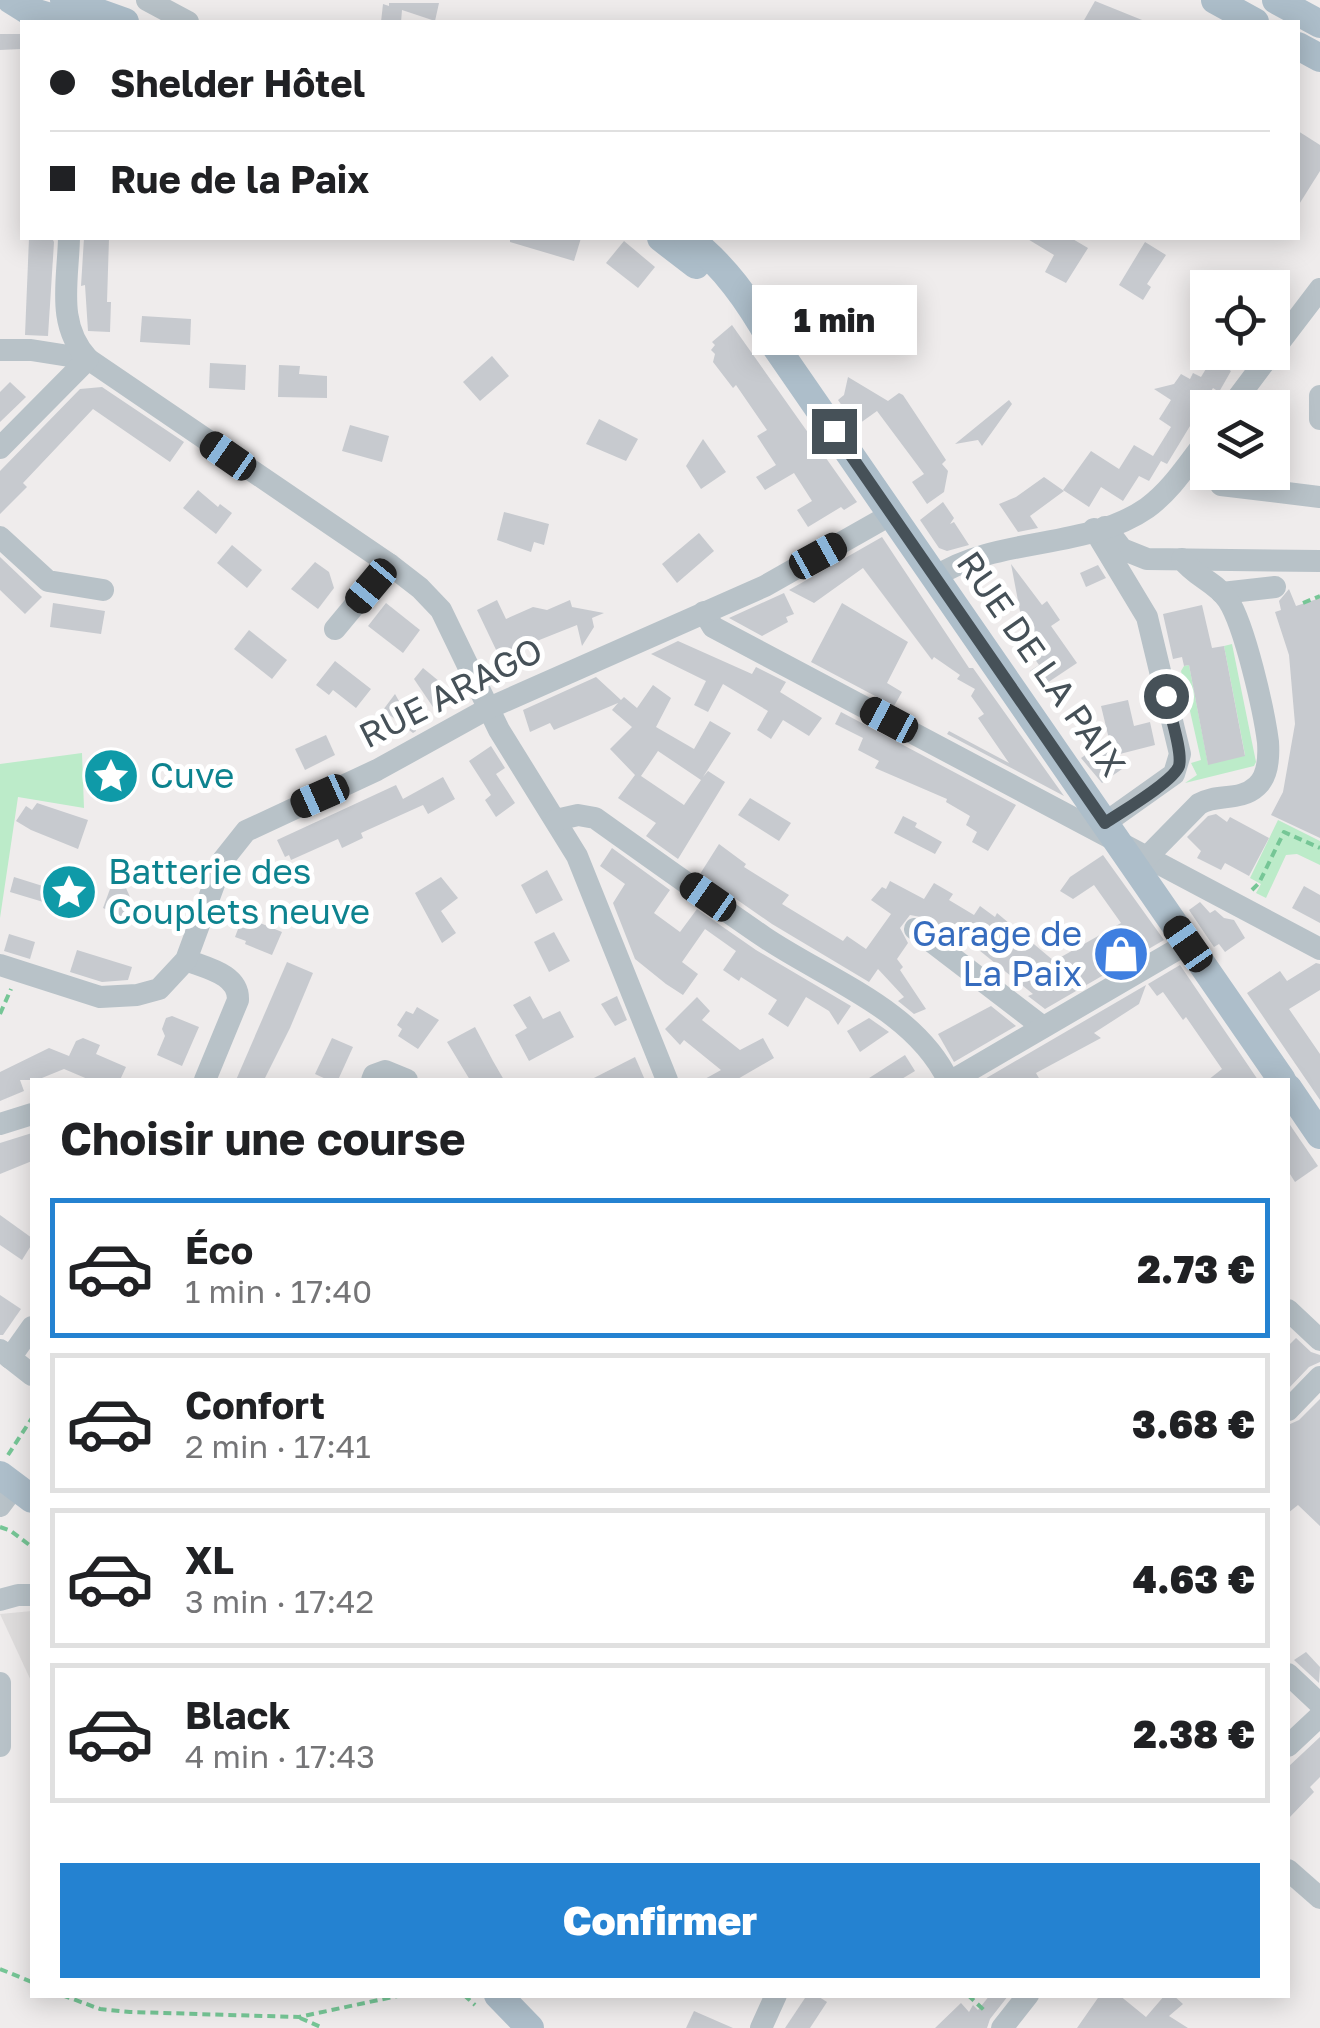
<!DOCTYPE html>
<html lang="fr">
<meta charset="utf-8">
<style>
body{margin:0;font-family:"Golos Text",sans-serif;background:#f2f2f2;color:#202124;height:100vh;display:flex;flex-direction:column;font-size:38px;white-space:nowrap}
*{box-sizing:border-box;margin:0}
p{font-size:32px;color:#757577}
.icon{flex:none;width:55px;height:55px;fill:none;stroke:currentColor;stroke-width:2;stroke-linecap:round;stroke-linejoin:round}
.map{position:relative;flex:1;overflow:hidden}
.panel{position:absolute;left:30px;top:1078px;width:1260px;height:920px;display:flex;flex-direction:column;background:#fff;border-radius:0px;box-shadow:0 5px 25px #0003}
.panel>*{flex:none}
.top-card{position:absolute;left:20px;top:20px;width:1280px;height:220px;border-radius:0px;box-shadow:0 5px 25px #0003;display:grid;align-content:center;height:220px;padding:0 30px;background:#fff}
.fabs{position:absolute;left:1190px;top:270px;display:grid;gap:20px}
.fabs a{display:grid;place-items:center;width:100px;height:100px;border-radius:0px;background:#fff;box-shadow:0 5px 25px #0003;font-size:50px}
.end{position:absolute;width:45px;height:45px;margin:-22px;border:12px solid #465158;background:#fff;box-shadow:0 0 0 5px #fff}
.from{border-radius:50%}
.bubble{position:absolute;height:70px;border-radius:0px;background:#fff;box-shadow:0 5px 25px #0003;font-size:32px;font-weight:800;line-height:70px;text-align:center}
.car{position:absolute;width:30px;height:60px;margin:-30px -15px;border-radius:12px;box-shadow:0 0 8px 2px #0007;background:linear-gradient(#222 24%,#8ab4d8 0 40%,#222 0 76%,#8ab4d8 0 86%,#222 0)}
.top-card b{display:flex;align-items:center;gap:35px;height:95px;font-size:38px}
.top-card b+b{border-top:2px solid #e0e0e0}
.top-card i{width:25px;height:25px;background:#202124}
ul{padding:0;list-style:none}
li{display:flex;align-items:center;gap:30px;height:140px;margin:0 20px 15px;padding:0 10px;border:5px solid #e0e0e0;border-radius:0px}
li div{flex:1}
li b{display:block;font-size:38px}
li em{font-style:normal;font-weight:800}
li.current{border-color:#2482d1}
li>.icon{width:90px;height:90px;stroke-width:1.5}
h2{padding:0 30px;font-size:45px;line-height:120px}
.cta{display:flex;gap:20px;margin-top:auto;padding:20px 30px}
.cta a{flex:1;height:115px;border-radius:0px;background:#2482d1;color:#fff;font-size:40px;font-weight:800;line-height:115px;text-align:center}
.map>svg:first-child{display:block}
</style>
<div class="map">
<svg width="1320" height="2028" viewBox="0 0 1320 2028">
<rect width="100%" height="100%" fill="#efecec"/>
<polygon fill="#dfdddd" points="32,1611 32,1683 0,1614"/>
<g fill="#bcebc9">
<polygon points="1232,644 1256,762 1254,766 1185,783 1197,775 1191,763 1201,760 1181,671 1184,666 1189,665 1208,764 1245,755 1224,646"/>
<polygon points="82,753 84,808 18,797 0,918 0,764"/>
<polygon points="1278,820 1320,841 1320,865 1297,854 1286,855 1266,898 1256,893 1261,884 1250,878"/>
</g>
<g fill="#c7cacf" fill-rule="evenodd">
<polygon points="1095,1 1147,22 1083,22"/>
<polygon points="389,3 439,3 435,21 402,10 401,22 381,22 383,4 389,6"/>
<polygon points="0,34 20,34 21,49 0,50"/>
<polygon points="1298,131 1320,145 1320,171 1298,206"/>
<polygon points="29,238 52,238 54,242 48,336 25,335"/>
<polygon points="84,238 109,238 107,302 111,302 110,332 88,331 85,285 81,286"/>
<polygon points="510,238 581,238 574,261 510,242"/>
<polygon points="1026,238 1071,238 1088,248 1066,283 1045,272 1054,255"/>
<polygon points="624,241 655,267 638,288 606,263"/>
<polygon points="1145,242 1166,255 1147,284 1151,287 1143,300 1119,285"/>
<polygon points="142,316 191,319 190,345 140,342"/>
<polygon points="732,325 857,502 844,510 841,507 808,527 797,510 812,501 794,473 765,490 756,477 776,465 757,436 767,430 736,385 733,388 713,362 715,354 711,350 715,345 712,342"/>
<polygon points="492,356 509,376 480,401 463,382"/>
<polygon points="1212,359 1231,371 1219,392 1213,388 1167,464 1161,461 1149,481 1139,476 1123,501 1101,487 1089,507 1063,490 1091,451 1119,469 1134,445 1153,456 1171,427 1159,419 1171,400 1154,389 1174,384 1181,374 1190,379 1193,373 1201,377"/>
<polygon points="210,363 246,365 245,390 209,388"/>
<polygon points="279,365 300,366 299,374 327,376 327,398 278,397"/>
<polygon points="848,377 888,401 899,393 903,395 946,460 942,464 948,471 944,492 927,504 912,482 924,474 877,411 856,426 838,400 844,395"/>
<polygon points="10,382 26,397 0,422 0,392"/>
<polygon points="102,387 184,442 170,462 93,409 23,483 27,487 0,514 0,471 80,389"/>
<polygon points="1009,400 1012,404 982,446 978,440 955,444"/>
<polygon points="599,419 638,439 626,461 586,444"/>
<polygon points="350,425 389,436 382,462 342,451"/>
<polygon points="703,439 726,472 701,489 686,466"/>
<polygon points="1044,477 1064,491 1030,516 1038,528 1018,532 999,504 1016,497"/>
<polygon points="198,490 218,507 220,504 232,513 216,534 183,508"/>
<polygon points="943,502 954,518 950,524 954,522 969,545 947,551 939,548 920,520"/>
<polygon points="504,512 549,524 544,545 534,542 531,552 497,540"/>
<polygon points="699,533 714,551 677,583 662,564"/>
<polygon points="882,537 969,668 973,668 1064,796 947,734 949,731 1009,763 978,718 984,714 971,696 975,689 957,679 960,675 934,657 932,660 863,568 814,603 789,590"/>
<polygon points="232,545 262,570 247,588 217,563"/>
<polygon points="0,557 42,597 25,614 0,590"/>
<polygon points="315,562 329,572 334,588 318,609 291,589"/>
<polygon points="1011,564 1042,605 1047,601 1060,620 1051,626 1077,663 1041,687 1030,671 1039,665 1027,648"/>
<polygon points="1098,565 1106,578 1086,587 1080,573"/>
<polygon points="1289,589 1296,606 1320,598 1320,838 1271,815 1283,792 1295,724 1289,655 1275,612 1281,610 1279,601"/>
<polygon points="784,593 794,614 786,617 788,622 762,636 729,618"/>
<polygon points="497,600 506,619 533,607 547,610 570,600 572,607 604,613 592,618 594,627 582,646 577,625 499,656 477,610"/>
<polygon points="53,603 105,611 101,634 50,627"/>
<polygon points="386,603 420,630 403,653 368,626"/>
<polygon points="842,603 908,642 887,683 902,692 894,706 811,662"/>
<polygon points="1202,605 1212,648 1224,646 1245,756 1208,765 1189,665 1184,666 1182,657 1173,659 1163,614"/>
<polygon points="249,630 287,660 272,679 234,649"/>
<polygon points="678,641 752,674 756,667 786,682 780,692 822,718 809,736 783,720 771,739 757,730 768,711 723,684 708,712 694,705 706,681 651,654"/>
<polygon points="335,661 371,689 356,708 333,690 329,695 316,685"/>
<polygon points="423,668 451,691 435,710 414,679"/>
<path d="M596 677 621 700 624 697 637 708 653 685 671 698 656 727 694 749 710 721 731 733 703 777 708 771 725 782 678 859 646 836 656 823 618 798 635 775 610 749 632 727 612 710 618 703 554 730 550 723 530 732 523 710ZM658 751 701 780 684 805 641 776Z"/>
<polygon points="395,694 416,731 413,733 383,710"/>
<polygon points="1128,700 1134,726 1150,722 1155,745 1112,756 1122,769 1102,783 1081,758 1109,739 1101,706"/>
<polygon points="841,712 1016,805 988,851 972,842 977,832 966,825 970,816 946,802 947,799 875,768 879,761 858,750 863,738 835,724"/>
<polygon points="326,735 335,755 305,770 295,749"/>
<polygon points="491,746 505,768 496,774 515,803 496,817 485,800 491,795 469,761"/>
<polygon points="443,777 455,799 428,814 423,805 361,833 363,838 342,848 338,839 291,860 289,855 285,857 277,840 396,785 403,799"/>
<polygon points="750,798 791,823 779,841 738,815"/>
<polygon points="37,803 88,820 78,849 31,830 16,821 26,806 32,810"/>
<polygon points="1216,814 1227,822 1230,817 1269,838 1249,876 1225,863 1221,870 1197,858 1201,851 1187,837 1208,816"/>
<polygon points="903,816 917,823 915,827 942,842 935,854 894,833"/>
<polygon points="719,844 746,864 744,867 789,895 782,904 843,941 847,936 866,949 891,914 871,900 882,887 886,889 890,881 924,899 934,883 953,894 949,900 974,915 980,906 995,917 997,913 1054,961 1121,923 1094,885 1073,899 1060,891 1070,877 1103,855 1164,940 1045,1009 1028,996 1033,994 974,946 926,918 910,915 900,928 908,943 897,959 903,967 900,970 926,1009 914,1014 898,1001 904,997 878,969 869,982 772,924 700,874"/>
<polygon points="612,848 670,890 654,913 680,932 697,909 756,950 851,1006 838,1025 829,1011 806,997 788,1027 768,1014 777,1000 741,977 739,981 723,970 736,951 705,929 682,962 698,974 683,995 666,984 635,959 613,903 625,884 600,866"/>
<polygon points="547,870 563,900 536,914 521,885"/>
<polygon points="14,877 65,893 60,907 10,892"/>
<polygon points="441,877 458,898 441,911 456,933 442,943 415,893"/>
<polygon points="1304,886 1320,895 1320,923 1292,908"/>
<polygon points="117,887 126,888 130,897 123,917 103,908 110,889"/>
<polygon points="1200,902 1210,913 1215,910 1224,918 1234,920 1245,938 1225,952 1219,944 1214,947 1189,910"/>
<polygon points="243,916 282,932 272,955 245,944 246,941 235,937"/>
<polygon points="554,932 570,961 549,972 534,942"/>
<polygon points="9,934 35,942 30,959 4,951"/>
<polygon points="77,950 132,967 128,980 102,982 70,972"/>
<polygon points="287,962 313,973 290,1028 264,1080 236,1080"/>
<polygon points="1316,963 1320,964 1320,990 1289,1009 1320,1054 1320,1100 1247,993 1280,971 1287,981"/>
<polygon points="1180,965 1233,1043 1258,1080 1208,1080 1222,1069 1186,1017 1183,1020 1163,992 1157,996 1148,984"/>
<polygon points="1146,985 1139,1004 1094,1033 1101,1038 1036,1073 1040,1080 983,1080"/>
<polygon points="530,996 543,1019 560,1011 574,1037 529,1061 515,1035 527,1028 513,1005"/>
<polygon points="617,996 627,1020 615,1026 601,1004"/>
<polygon points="697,997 710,1011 702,1020 740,1050 763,1038 774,1058 736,1080 703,1080 721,1070 684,1040 680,1045 665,1029"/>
<polygon points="991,1006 1016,1026 954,1062 938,1034"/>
<polygon points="417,1007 439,1020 418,1049 398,1036 402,1029 397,1025 406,1011 413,1014"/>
<polygon points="172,1016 199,1027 182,1066 157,1055 165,1036 162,1029 166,1018"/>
<polygon points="869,1018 889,1032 860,1052 847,1031"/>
<polygon points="475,1027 493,1061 504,1080 470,1080 447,1042"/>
<polygon points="83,1038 100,1045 96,1054 126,1067 120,1080 90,1080 64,1069 37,1080 20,1080 24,1091 0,1101 0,1072 49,1048 69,1056 76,1041"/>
<polygon points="332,1038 353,1047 338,1080 328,1080 315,1074"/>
<polygon points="905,1055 915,1071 900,1080 866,1080"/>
<polygon points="635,1057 645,1080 590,1080"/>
<polygon points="1288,1122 1318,1166 1295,1182 1288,1171"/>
<polygon points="32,1133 32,1161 0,1174 0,1143"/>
<polygon points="0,1215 32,1238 32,1244 22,1260 0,1245"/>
<polygon points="0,1295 21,1309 3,1335 0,1335"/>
<polygon points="1296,1338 1311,1352 1320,1355 1320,1362 1309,1367 1288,1389 1288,1346"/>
<polygon points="1320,1399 1320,1526 1298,1505 1288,1513 1288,1425 1299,1420"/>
<polygon points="1306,1652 1320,1667 1319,1683 1294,1660"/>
<polygon points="1320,1737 1320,1777 1310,1787 1314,1792 1288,1819 1288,1767"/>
<polygon points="807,1995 816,1995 827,2002 810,2028 785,2028"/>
<polygon points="990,1995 1008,1996 990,2019 987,2028 935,2028 961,2003 969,2012 973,2005 978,2010"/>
<polygon points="1100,1995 1119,1995 1146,2017 1165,1995 1173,1995 1183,2004 1169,2016 1188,2028 1077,2028"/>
<polygon points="694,2011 733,2028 686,2028"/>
</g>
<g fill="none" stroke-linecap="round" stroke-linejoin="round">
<g stroke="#76c696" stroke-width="4" stroke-dasharray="8 5" stroke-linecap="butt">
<polyline points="1303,603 1320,596"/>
<polyline points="1252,890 1259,883 1284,832 1320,848"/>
<polyline points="0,1014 11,989"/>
<polyline points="8,1455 32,1418"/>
<polyline points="0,1527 11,1531 32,1547"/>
<polyline points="0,1969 32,1982"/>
<polyline points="62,1995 100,2009 130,2012 299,2017 402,1995"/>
<polyline points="464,1995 475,2005"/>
<polyline points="968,1995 986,2012"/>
<polyline points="300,2018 323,2028"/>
</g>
<g stroke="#b8c2c8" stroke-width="22">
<polyline points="147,0 188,22"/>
<polyline points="0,350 31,350 88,359 389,564 420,588 441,610 499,730 577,856 667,1080"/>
<polyline points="1272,352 1320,289"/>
<polyline points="1320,396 1320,419"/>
<polyline points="1230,408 1272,352"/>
<path d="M0 448 88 359C56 324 68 282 69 238"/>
<polyline points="1221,485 1320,497"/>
<polyline points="1105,527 1122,549 1147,559 1320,561"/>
<polyline points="1094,529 1147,617 1180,754 1174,774 1105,823"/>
<polyline points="0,537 48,581 103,590"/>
<path d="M935 577C997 536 1087 550 1147 508 1172 490 1189 462 1208 438"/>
<polyline points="1222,593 1275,587"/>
<polyline points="704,612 713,627 1320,949"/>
<polyline points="335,629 389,564"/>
<path d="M556 820 578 815 595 818C651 858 707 898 764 937 826 979 914 1009 948 1080"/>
<path d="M1147 857 1199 804C1217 793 1240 802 1257 786 1268 776 1269 757 1268 742 1264 711 1245 626 1228 600 1216 582 1195 577 1182 559"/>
<polyline points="915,929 1043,1027"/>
<path d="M186 960C206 968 239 974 238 1000L205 1080"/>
<polyline points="0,965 100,997 137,995 159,989 186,960 223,860 246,831 377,770 489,708 765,586 892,514"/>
<polyline points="372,1080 374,1075 385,1071 407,1080"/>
<polyline points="953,1080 1188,943"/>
<polyline points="0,1124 32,1114"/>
<polyline points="1288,1310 1320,1340"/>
<polyline points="0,1350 32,1375"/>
<polyline points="10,1358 32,1327"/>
<polyline points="1288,1410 1320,1377"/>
<polyline points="0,1506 15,1486"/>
<polyline points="0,1600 18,1595 32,1595"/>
<polyline points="1288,1674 1320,1704"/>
<polyline points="0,1683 0,1746"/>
<polyline points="1288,1746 1320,1716"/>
<polyline points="1288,1870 1320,1898"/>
<polyline points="761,2028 776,1995"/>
<polyline points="1002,2028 1028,1995"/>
</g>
<g stroke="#adbeca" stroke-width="28">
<polyline points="11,0 27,10 67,22"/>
<polyline points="64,0 125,22"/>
<polyline points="1215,0 1255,22"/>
<polyline points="1276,0 1320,24"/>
<polyline points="1298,46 1320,58"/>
<polyline points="661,238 696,265"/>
<path d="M688 238C724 265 749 301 771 340L1282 1080"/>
<polyline points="1288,1088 1320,1135"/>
<polyline points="0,1475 32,1499"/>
<polyline points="498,1995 530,2028"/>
</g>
</g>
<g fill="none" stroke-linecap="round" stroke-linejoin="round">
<path stroke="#465158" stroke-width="12" d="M834 431 1105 823C1121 812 1173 782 1179 766 1183 751 1169 712 1166 696"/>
</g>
<defs>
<g id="sight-disc" transform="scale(2.875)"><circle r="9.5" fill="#0f9aa8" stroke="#fff"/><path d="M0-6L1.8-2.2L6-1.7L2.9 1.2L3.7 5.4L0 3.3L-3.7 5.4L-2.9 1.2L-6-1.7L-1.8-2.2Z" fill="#fff"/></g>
<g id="shop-disc" transform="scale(2.875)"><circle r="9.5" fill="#3f7fe0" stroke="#fff"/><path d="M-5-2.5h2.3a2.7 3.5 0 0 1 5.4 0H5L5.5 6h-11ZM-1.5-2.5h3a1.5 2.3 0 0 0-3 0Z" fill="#fff"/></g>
</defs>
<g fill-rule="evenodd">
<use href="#sight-disc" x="111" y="776"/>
<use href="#sight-disc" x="69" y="892"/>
<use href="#shop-disc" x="1121" y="954"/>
</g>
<g text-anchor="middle" stroke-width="10" stroke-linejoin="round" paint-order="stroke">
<g font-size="35" fill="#465158" stroke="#fff">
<text transform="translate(1041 664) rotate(55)" y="12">RUE DE LA PAIX</text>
<text transform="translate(451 693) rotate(-27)" y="12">RUE ARAGO</text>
</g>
<g font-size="35" fill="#0d838f" stroke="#fff" text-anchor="start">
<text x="150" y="788">Cuve</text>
<text x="108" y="884">Batterie des<tspan x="108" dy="40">Couplets neuve</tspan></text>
</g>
<g font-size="35" fill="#366cbe" stroke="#fff" text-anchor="end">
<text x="1082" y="946">Garage de<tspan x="1082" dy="40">La Paix</tspan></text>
</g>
</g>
</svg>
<div class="fabs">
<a><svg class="icon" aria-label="locate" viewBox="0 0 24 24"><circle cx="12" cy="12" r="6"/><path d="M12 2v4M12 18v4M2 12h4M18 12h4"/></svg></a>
<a><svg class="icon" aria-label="layers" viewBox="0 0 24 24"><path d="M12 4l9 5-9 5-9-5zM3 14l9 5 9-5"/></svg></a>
</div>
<i class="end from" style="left:1166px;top:696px"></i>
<i class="end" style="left:834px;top:431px"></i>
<div class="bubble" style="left:752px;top:285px;width:165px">1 min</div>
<i class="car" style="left:228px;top:456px;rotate:305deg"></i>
<i class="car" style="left:818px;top:556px;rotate:61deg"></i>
<i class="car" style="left:371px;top:586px;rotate:220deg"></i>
<i class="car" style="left:889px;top:720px;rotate:298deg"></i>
<i class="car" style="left:320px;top:796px;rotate:246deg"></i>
<i class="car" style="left:708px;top:897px;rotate:305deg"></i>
<i class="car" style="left:1188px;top:944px;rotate:325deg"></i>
<div class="top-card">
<b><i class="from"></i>Shelder Hôtel</b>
<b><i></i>Rue de la Paix</b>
</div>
<section class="panel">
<h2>Choisir une course</h2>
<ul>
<li class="current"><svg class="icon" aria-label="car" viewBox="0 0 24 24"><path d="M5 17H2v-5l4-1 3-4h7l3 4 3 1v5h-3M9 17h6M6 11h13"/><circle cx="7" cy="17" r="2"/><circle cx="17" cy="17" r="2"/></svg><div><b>Éco</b><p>1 min · 17:40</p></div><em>2.73 €</em></li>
<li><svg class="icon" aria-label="car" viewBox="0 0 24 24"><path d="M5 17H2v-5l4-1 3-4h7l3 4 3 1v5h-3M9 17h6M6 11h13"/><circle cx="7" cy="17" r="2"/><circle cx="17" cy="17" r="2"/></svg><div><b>Confort</b><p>2 min · 17:41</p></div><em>3.68 €</em></li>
<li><svg class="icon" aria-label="car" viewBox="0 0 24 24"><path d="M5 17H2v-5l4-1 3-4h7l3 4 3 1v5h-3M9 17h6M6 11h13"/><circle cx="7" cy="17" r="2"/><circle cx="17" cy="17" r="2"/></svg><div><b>XL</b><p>3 min · 17:42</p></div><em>4.63 €</em></li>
<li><svg class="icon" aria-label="car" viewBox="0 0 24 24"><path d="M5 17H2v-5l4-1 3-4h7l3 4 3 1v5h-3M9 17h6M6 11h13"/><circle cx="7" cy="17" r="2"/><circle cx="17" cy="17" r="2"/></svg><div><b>Black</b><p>4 min · 17:43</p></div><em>2.38 €</em></li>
</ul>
<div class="cta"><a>Confirmer</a></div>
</section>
</div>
